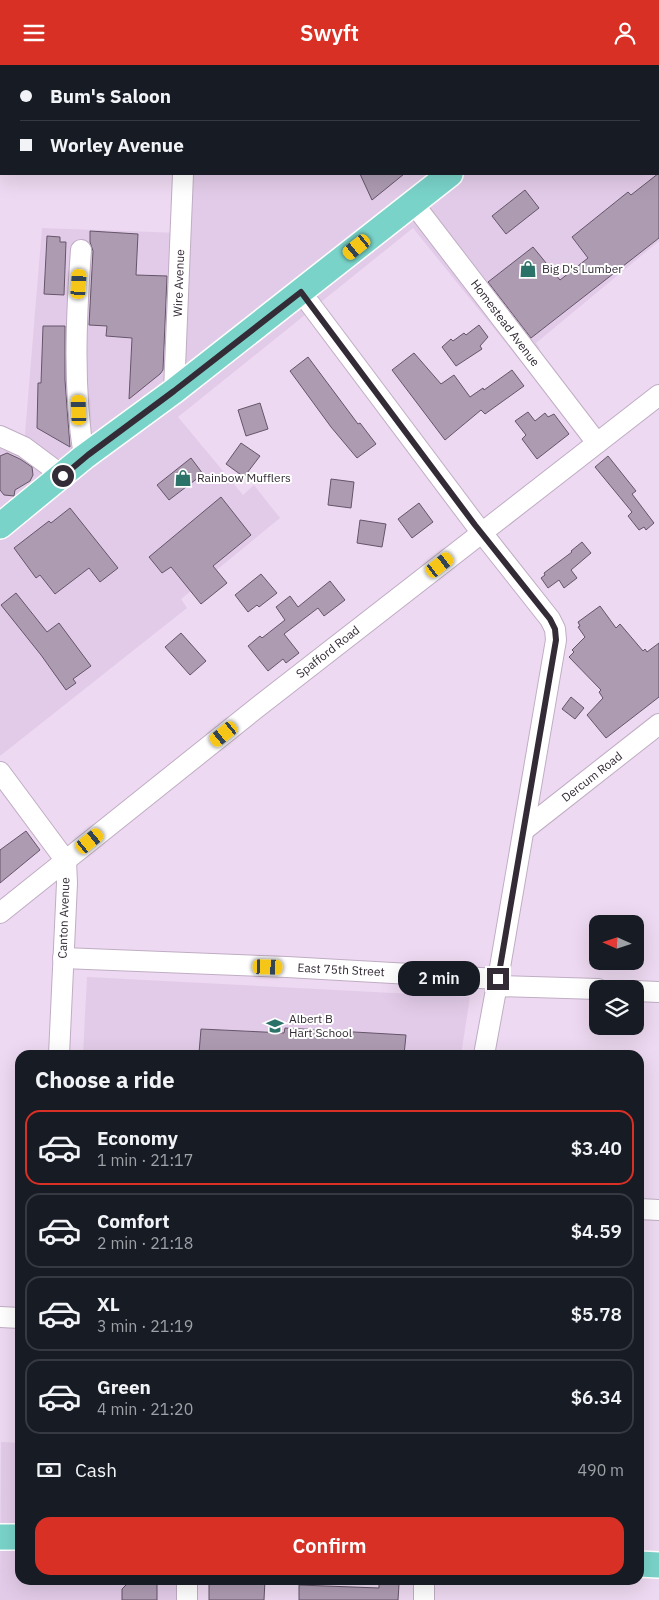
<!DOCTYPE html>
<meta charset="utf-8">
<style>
body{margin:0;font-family:"IBM Plex Sans",sans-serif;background:#20242c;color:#f1f3f6;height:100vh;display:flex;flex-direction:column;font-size:19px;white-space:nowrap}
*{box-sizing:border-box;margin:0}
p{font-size:16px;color:#9ea1a6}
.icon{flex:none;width:28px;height:28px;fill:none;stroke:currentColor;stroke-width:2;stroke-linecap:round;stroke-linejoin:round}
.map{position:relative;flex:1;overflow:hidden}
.details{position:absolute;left:15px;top:985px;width:629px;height:535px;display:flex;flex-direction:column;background:#171b24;border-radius:15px;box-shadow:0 5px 20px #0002}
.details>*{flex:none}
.banner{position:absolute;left:0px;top:0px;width:660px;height:110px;box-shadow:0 5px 20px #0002;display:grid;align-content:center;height:110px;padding:0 20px;background:#171b24}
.needle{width:32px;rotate:273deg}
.buttons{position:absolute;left:589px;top:850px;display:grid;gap:10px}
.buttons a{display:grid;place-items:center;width:55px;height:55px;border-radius:10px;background:#171b24;box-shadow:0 5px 20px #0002;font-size:25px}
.end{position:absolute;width:22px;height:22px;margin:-11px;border:6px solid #332b35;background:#fff;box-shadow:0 0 0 2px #fff}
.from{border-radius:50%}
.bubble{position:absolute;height:35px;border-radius:15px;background:#171b24;box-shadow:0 5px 20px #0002;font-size:16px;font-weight:600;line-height:35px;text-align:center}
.car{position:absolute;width:15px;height:30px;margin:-15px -8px;border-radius:6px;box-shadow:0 0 4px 1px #0007;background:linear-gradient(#f5c518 24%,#345 0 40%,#f5c518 0 76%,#345 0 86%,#f5c518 0)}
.banner b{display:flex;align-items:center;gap:18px;height:48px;font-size:19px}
.banner b+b{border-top:1px solid #363941}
.banner i{width:12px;height:12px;background:#f1f3f6}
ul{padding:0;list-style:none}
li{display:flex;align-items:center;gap:15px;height:75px;margin:0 10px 8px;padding:0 10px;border:2px solid #363941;border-radius:15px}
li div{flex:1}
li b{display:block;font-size:19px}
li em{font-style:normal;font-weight:600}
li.active{border-color:#d93025}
li>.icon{width:45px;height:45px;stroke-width:1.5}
h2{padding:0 20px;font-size:22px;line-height:60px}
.pay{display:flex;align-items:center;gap:12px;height:55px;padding:0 20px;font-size:19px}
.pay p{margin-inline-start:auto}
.button{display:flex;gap:10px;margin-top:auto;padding:10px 20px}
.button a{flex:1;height:58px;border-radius:15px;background:#d93025;color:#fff;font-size:20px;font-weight:600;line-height:58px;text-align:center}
header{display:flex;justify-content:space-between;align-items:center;height:65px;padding:0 20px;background:#d93025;color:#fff;font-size:22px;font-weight:600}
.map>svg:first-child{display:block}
</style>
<header><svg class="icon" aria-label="menu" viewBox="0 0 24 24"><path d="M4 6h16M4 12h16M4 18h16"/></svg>Swyft<svg class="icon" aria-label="person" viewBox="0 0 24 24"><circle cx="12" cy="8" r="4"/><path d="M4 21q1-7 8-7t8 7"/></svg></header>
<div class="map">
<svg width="659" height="1535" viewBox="0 0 659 1535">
<rect width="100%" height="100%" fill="#edd9f1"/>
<g fill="#e2cbe8">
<polygon points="0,0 137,0 1,1 0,19"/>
<polygon points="274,0 659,0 659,176 536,278 540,284 522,298 413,163 178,352 243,430 254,420 280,453 181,534 187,543 0,691 0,371 24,381 42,163 180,168 183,109 659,109 659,1 271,1"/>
<polygon points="87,912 470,932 461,990 83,990"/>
<polygon points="1,1377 20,1378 20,1515 187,1515 187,1535 0,1535"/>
</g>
<g fill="#ad9bb2" stroke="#655569">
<polygon points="659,108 659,173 531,273 488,217 533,182 560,215 588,193 572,172 628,127 631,130"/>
<polygon points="360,109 404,109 372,135"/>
<polygon points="525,125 539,143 506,169 492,151"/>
<polygon points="90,166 138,169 136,210 167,211 163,305 160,309 129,334 132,273 106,271 107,261 89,260 93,186 90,177"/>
<polygon points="47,171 60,172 60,177 66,177 64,230 44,229"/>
<polygon points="479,260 488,272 480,281 482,284 456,301 442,282 451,274 453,276 464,268 466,270"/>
<polygon points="43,261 65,261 65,315 70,382 37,363 38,318 41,318"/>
<polygon points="414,288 441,319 454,310 470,332 483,323 484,325 512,305 524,321 485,349 481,345 445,375 392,305"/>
<polygon points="308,292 358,359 360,358 376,379 357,393 331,362 290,306"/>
<polygon points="260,338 268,364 246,371 238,345"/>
<polygon points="528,347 535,356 545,348 548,352 554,349 569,369 537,394 522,374 526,370 515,356"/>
<polygon points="241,378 260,391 244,412 226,399"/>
<polygon points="7,388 20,394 32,402 33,410 30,416 15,425 14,431 4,430 0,425 0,391"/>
<polygon points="608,391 636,426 632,429 654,458 646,465 644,462 639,465 628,451 632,447 595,402"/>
<polygon points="191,393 203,409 169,435 157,420"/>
<polygon points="331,414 354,417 351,443 328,440"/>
<polygon points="221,432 251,470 213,501 227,518 201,539 171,502 162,508 149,492"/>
<polygon points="419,438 433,457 412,473 398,454"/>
<polygon points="70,443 118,503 100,517 89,503 55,529 40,510 36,513 14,483 49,456 51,458"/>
<polygon points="360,455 386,459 382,482 357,478"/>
<polygon points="582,477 591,488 571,505 577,513 564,523 559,515 548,523 541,513 545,510 544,508 572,487 571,486"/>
<polygon points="261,509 277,528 259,542 257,540 248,547 235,530"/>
<polygon points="330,516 345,535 324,551 318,543 284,569 299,588 286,598 283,594 268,606 248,581 260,571 262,573 285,555 276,542 290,531 298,542"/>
<polygon points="16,528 47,567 59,558 91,601 73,614 76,618 66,625 41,590 1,540"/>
<polygon points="600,541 616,563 620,559 643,586 645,584 647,587 659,578 659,632 606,673 587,650 603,633 599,627 601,625 569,592 574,587 572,585 585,572 578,562 580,561 578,557"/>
<polygon points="181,568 206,596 190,610 165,582"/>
<polygon points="571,632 584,643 575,654 562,644"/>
<polygon points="26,766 40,785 0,818 0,785"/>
<polygon points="285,963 406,970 404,990 206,990 207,986 199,988 201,964 284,968"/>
<polygon points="126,1515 157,1515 157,1535 122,1535 122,1524 126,1520"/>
<polygon points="209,1515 265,1515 264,1535 209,1535"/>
<polygon points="379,1518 399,1519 398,1535 299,1535 299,1520 379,1523"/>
</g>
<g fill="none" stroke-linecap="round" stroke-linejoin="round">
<g stroke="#c0adc4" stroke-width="22">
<g id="minor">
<polyline points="413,138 597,378"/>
<path d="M81 185C76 254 73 324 84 392"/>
<polyline points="301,227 475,459 550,554 555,564 556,575 498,914 484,990"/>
<polyline points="174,326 183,109"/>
<polyline points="0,371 24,382 63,411"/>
<polyline points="0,707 66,796 67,818 59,990"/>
<polyline points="524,765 659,659"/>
<polyline points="0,848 254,645 659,330"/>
<polyline points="63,893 287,902 498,914"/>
<polyline points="496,921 598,924"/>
<polyline points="635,926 659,927"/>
<polyline points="639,1144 659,1145"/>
<polyline points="0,1252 20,1253"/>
<polyline points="187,1535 187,1515"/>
<polyline points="424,1535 424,1515"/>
</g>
</g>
<g stroke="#fff" stroke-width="28">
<g id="major">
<polyline points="586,1 587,0"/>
<polyline points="0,461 84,392 174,326 450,109"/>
<polyline points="0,1472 20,1472"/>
<polyline points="639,1499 659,1500"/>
</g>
</g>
<use href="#minor" stroke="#fff" stroke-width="20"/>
<use href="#major" stroke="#79d3c9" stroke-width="25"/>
</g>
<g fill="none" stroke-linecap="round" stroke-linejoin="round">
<polyline stroke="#332b35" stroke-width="6" points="63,411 88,390 174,326 301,227 475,460 550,554 555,564 556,575 498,914"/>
</g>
<defs>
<g id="shop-bare" transform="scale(1.35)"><path d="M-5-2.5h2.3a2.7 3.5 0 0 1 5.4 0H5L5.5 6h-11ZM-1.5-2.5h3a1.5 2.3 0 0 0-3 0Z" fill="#2b7269" stroke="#fff" stroke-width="2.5" paint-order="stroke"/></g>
<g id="school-bare" transform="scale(1.35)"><path d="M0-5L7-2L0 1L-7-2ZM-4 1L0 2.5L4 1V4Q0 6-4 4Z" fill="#2b7269" stroke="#fff" stroke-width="2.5" paint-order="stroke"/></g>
</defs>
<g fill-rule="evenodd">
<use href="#shop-bare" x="528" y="204"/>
<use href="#shop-bare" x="183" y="413"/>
<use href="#school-bare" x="275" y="961"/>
</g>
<g text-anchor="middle" stroke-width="4" stroke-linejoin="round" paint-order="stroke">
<g font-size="12" fill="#332b35" stroke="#fff" text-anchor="start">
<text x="542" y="208">Big D's Lumber</text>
<text x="197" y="417">Rainbow Mufflers</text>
<text x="289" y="958">Albert B<tspan x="289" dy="14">Hart School</tspan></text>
</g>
<g font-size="12" fill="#332b35" stroke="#fff">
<text transform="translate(179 218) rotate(-88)" y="4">Wire Avenue</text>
<text transform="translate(505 258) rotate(53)" y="4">Homestead Avenue</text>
<text transform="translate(328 587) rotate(-38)" y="4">Spafford Road</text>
<text transform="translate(592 712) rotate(-38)" y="4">Dercum Road</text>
<text transform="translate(64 853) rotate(-88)" y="4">Canton Avenue</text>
<text transform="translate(341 905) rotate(3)" y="4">East 75th Street</text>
</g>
</g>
</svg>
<div class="buttons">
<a><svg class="needle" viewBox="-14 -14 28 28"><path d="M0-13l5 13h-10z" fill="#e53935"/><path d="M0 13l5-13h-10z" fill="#9ea1a6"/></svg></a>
<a><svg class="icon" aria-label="layers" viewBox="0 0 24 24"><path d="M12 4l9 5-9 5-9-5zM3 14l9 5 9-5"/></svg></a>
</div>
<i class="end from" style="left:63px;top:411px"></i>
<i class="end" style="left:498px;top:914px"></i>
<div class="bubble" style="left:398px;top:896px;width:82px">2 min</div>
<i class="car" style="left:357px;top:182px;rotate:231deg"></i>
<i class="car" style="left:79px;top:219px;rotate:4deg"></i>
<i class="car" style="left:79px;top:345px;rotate:358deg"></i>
<i class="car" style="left:440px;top:500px;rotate:52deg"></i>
<i class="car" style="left:224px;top:669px;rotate:231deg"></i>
<i class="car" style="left:90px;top:776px;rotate:51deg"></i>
<i class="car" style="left:268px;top:902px;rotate:92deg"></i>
<div class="banner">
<b><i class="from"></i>Bum's Saloon</b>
<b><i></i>Worley Avenue</b>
</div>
<section class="details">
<h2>Choose a ride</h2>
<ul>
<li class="active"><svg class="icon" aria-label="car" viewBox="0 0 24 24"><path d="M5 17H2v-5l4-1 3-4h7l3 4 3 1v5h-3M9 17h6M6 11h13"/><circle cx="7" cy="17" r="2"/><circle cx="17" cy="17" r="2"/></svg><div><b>Economy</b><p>1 min · 21:17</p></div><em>$3.40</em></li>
<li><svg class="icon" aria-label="car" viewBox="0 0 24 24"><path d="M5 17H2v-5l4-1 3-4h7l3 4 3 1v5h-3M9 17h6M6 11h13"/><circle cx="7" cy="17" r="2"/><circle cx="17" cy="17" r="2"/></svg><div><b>Comfort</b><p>2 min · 21:18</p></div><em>$4.59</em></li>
<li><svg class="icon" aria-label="car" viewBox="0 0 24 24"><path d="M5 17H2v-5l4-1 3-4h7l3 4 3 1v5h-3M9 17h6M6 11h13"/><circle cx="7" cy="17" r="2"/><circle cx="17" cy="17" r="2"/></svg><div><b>XL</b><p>3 min · 21:19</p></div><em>$5.78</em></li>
<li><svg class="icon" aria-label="car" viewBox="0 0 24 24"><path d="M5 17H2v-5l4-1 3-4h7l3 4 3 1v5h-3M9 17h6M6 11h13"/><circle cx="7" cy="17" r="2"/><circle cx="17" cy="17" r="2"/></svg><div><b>Green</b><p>4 min · 21:20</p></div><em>$6.34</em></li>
</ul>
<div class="pay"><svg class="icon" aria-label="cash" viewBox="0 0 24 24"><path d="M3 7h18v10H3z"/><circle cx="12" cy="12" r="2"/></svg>Cash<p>490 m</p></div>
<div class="button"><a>Confirm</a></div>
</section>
</div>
